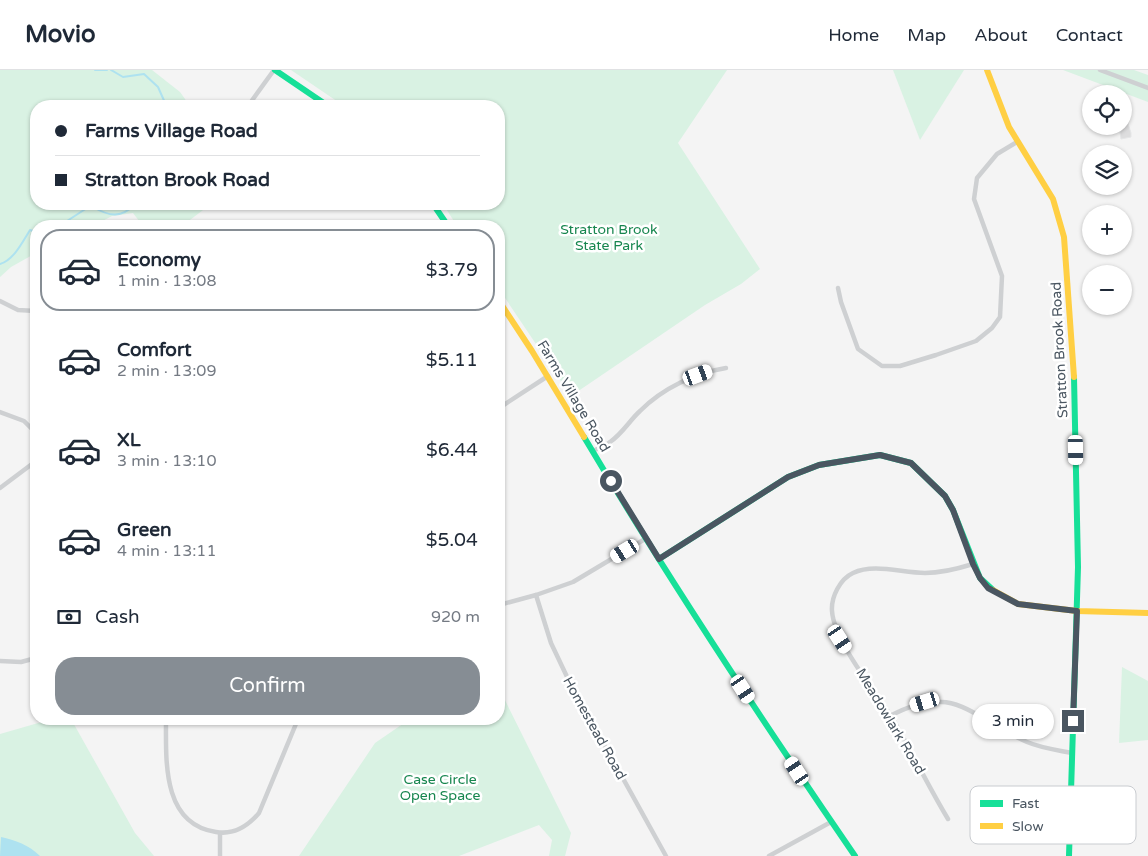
<!DOCTYPE html>
<meta charset="utf-8">
<style>
body{margin:0;font-family:"Varela Round",sans-serif;background:#f6f6f7;color:#1f2937;height:100vh;display:flex;flex-direction:column;font-size:19px;white-space:nowrap}
*{box-sizing:border-box;margin:0}
p{font-size:16px;color:#747a83}
.icon{flex:none;width:28px;height:28px;fill:none;stroke:currentColor;stroke-width:2;stroke-linecap:round;stroke-linejoin:round}
.map{position:relative;flex:1;overflow:hidden}
.side{position:absolute;left:30px;top:150px;width:475px;height:505px;display:flex;flex-direction:column;background:#fff;border-radius:20px;box-shadow:0 1px 4px #0004}
.side>*{flex:none}
.hud{position:absolute;left:30px;top:30px;width:475px;height:110px;border-radius:20px;box-shadow:0 1px 4px #0004;display:grid;align-content:center;height:110px;padding:0 25px;background:#fff}
.fabs{position:absolute;left:1082px;top:15px;display:grid;gap:10px}
.fabs a{display:grid;place-items:center;width:50px;height:50px;border-radius:50%;background:#fff;box-shadow:0 1px 4px #0004;font-size:25px}
.end{position:absolute;width:22px;height:22px;margin:-11px;border:6px solid #4a5661;background:#fff;box-shadow:0 0 0 2px #fff}
.from{border-radius:50%}
.bubble{position:absolute;height:35px;border-radius:18px;background:#fff;box-shadow:0 1px 4px #0004;font-size:16px;font-weight:600;line-height:35px;text-align:center}
.car{position:absolute;width:15px;height:30px;margin:-15px -8px;border-radius:6px;box-shadow:0 0 4px 1px #0007;background:linear-gradient(#fff 24%,#345 0 40%,#fff 0 76%,#345 0 86%,#fff 0)}
.hud b{display:flex;align-items:center;gap:18px;height:48px;font-size:19px}
.hud b+b{border-top:1px solid #e0e1e3}
.hud i{width:12px;height:12px;background:#1f2937}
ul{padding:9px 0 0;list-style:none}
li{display:flex;align-items:center;gap:15px;height:82px;margin:0 10px 8px;padding:0 15px;border:2px solid transparent;border-radius:20px}
li div{flex:1}
li b{display:block;font-size:19px}
li em{font-style:normal;font-weight:600}
li.on{border-color:#868d94}
li>.icon{width:45px;height:45px;stroke-width:1.5}
.pay{display:flex;align-items:center;gap:12px;height:55px;padding:0 25px;font-size:19px}
.pay p{margin-inline-start:auto}
.button{display:flex;gap:10px;margin-top:auto;padding:10px 25px}
.button a{flex:1;height:58px;border-radius:20px;background:#868d94;color:#fff;font-size:20px;font-weight:600;line-height:58px;text-align:center}
header{display:flex;align-items:center;gap:30px;box-sizing:border-box;height:70px;padding:0 25px;background:#fff;border-bottom:1px solid #e0e1e3}
header strong{font-size:24px}
nav{display:flex;gap:28px;margin-inline-start:auto;font-size:18px}
.map>svg:first-child{display:block}
</style>
<header>
<strong>Movio</strong>
<nav><a>Home</a><a>Map</a><a>About</a><a>Contact</a></nav>
</header>
<div class="map">
<svg width="1148" height="786" viewBox="0 0 1148 786">
<rect width="100%" height="100%" fill="#f4f4f4"/>
<g fill="#d9f2e3">
<polygon points="0,0 152,0 180,22 190,36 36,36 36,134 211,134 182,156 143,156 133,143 112,146 93,156 36,156 36,183 11,197 0,207"/>
<polygon points="291,0 727,0 678,73 760,199 741,214 705,235 571,326 499,219 499,156 457,156 443,134 499,134 499,36 344,36"/>
<polygon points="893,0 964,0 920,70"/>
<polygon points="1063,0 1134,0 1148,5 1148,32"/>
<polygon points="1122,597 1148,611 1148,670 1119,673"/>
<polygon points="499,618 571,763 565,786 549,786 552,770 539,755 459,786 299,786 375,673 410,649 499,649"/>
<polygon points="52,649 71,649 135,763 154,786 0,786 0,664"/>
</g>
<path fill="#aee2f0" d="M1 767C15 770 29 775 40 786H0Z"/>
<g fill="none" stroke-linecap="round" stroke-linejoin="round">
<g stroke="#aee2f0" stroke-width="2">
<polyline points="95,0 107,0"/>
<polyline points="111,0 123,7 144,4 158,17 166,35 164,36"/>
<path d="M66 156 67 151 87 138 93 137C110 147 121 148 136 134"/>
<path d="M0 194C14 190 23 171 30 160L36 162"/>
</g>
</g>
<polygon fill="#ddddde" stroke="#e5e6e7" points="1124,44 1125,44 1131,63 1131,67 1121,69 1119,56 1124,56"/>
<g fill="none" stroke-linecap="round" stroke-linejoin="round">
<g stroke="#ced0d2" stroke-width="4.5">
<polyline points="1100,0 1148,18"/>
<polyline points="248,36 274,0"/>
<polyline points="838,218 841,232 858,279 882,296 900,296 936,285 976,271 992,258 1000,247 1002,206 974,129 977,108 997,84 1017,72"/>
<polyline points="0,231 18,240 36,241"/>
<polyline points="499,338 548,306"/>
<polyline points="0,342 24,351 36,363"/>
<path d="M593 381C599 378 605 376 610 372 622 364 630 350 640 341 663 318 695 303 726 298"/>
<polyline points="0,418 36,391"/>
<polyline points="536,525 551,573 569,611 666,786"/>
<polyline points="499,535 536,525 573,512 645,469"/>
<polyline points="0,591 21,592 36,588"/>
<path d="M890 646C955 611 971 648 1027 672 1041 678 1057 680 1072 683"/>
<path d="M166 649C166 691 162 754 216 762 233 765 248 756 259 743L298 649"/>
<path d="M948 749C928 716 911 680 891 646 874 620 834 571 832 541 831 527 840 509 853 503 874 493 902 503 925 503 942 503 957 499 973 494"/>
<polyline points="220,763 220,786"/>
<polyline points="769,786 831,752"/>
</g>
<g stroke="#16e098" stroke-width="6">
<polyline points="275,0 328,36"/>
<polyline points="433,134 448,156"/>
<path d="M584 367C669 510 761 649 855 786"/>
<polyline points="659,489 788,407 819,395 880,385 911,393 945,426 953,440 980,508 993,520"/>
<polyline points="1069,786 1078,497 1074,307"/>
</g>
<g stroke="#ffcf43" stroke-width="6">
<polyline points="987,0 1009,57 1053,129 1064,167 1074,307"/>
<polyline points="499,231 532,281 584,367"/>
<polyline points="993,520 1018,534 1077,541 1148,543"/>
</g>
</g>
<g fill="none" stroke-linecap="round" stroke-linejoin="round">
<polyline stroke="#4a5661" stroke-width="6" points="611,411 659,489 788,407 819,395 880,385 911,393 945,426 953,440 973,494 980,508 988,518 1018,534 1077,541 1073,651"/>
</g>
<g text-anchor="middle" stroke-width="5" stroke-linejoin="round" paint-order="stroke">
<g font-size="14" fill="#17864f" stroke="#fff">
<text x="609" y="164">Stratton Brook<tspan x="609" dy="16">State Park</tspan></text>
<text x="440" y="714">Case Circle<tspan x="440" dy="16">Open Space</tspan></text>
</g>
<g font-size="14" fill="#4a5661" stroke="#fff">
<text transform="translate(1059 280) rotate(-93)" y="5">Stratton Brook Road</text>
<text transform="translate(574 326) rotate(59)" y="5">Farms Village Road</text>
<text transform="translate(891 651) rotate(59)" y="5">Meadowlark Road</text>
<text transform="translate(595 658) rotate(61)" y="5">Homestead Road</text>
</g>
</g>
<rect x="970" y="716" width="166" height="58" rx="8" fill="#fff" stroke="#c9ccd0" stroke-width="1"/>
<rect x="980" y="730" width="23" height="7" fill="#16e098"/>
<rect x="980" y="753" width="23" height="6" fill="#ffcf43"/>
<g font-size="14" fill="#4a5661">
<text x="1012" y="738">Fast</text>
<text x="1012" y="761">Slow</text>
</g>
</svg>
<div class="fabs">
<a><svg class="icon" aria-label="locate" viewBox="0 0 24 24"><circle cx="12" cy="12" r="6"/><path d="M12 2v4M12 18v4M2 12h4M18 12h4"/></svg></a>
<a><svg class="icon" aria-label="layers" viewBox="0 0 24 24"><path d="M12 4l9 5-9 5-9-5zM3 14l9 5 9-5"/></svg></a>
<a>+</a>
<a>−</a>
</div>
<i class="end from" style="left:611px;top:411px"></i>
<i class="end" style="left:1073px;top:651px"></i>
<div class="bubble" style="left:972px;top:634px;width:82px">3 min</div>
<i class="car" style="left:698px;top:305px;rotate:70deg"></i>
<i class="car" style="left:1076px;top:380px;rotate:179deg"></i>
<i class="car" style="left:625px;top:481px;rotate:239deg"></i>
<i class="car" style="left:840px;top:569px;rotate:147deg"></i>
<i class="car" style="left:743px;top:619px;rotate:147deg"></i>
<i class="car" style="left:925px;top:632px;rotate:253deg"></i>
<i class="car" style="left:797px;top:701px;rotate:327deg"></i>
<div class="hud">
<b><i class="from"></i>Farms Village Road</b>
<b><i></i>Stratton Brook Road</b>
</div>
<section class="side">
<ul>
<li class="on"><svg class="icon" aria-label="car" viewBox="0 0 24 24"><path d="M5 17H2v-5l4-1 3-4h7l3 4 3 1v5h-3M9 17h6M6 11h13"/><circle cx="7" cy="17" r="2"/><circle cx="17" cy="17" r="2"/></svg><div><b>Economy</b><p>1 min · 13:08</p></div><em>$3.79</em></li>
<li><svg class="icon" aria-label="car" viewBox="0 0 24 24"><path d="M5 17H2v-5l4-1 3-4h7l3 4 3 1v5h-3M9 17h6M6 11h13"/><circle cx="7" cy="17" r="2"/><circle cx="17" cy="17" r="2"/></svg><div><b>Comfort</b><p>2 min · 13:09</p></div><em>$5.11</em></li>
<li><svg class="icon" aria-label="car" viewBox="0 0 24 24"><path d="M5 17H2v-5l4-1 3-4h7l3 4 3 1v5h-3M9 17h6M6 11h13"/><circle cx="7" cy="17" r="2"/><circle cx="17" cy="17" r="2"/></svg><div><b>XL</b><p>3 min · 13:10</p></div><em>$6.44</em></li>
<li><svg class="icon" aria-label="car" viewBox="0 0 24 24"><path d="M5 17H2v-5l4-1 3-4h7l3 4 3 1v5h-3M9 17h6M6 11h13"/><circle cx="7" cy="17" r="2"/><circle cx="17" cy="17" r="2"/></svg><div><b>Green</b><p>4 min · 13:11</p></div><em>$5.04</em></li>
</ul>
<div class="pay"><svg class="icon" aria-label="cash" viewBox="0 0 24 24"><path d="M3 7h18v10H3z"/><circle cx="12" cy="12" r="2"/></svg>Cash<p>920 m</p></div>
<div class="button"><a>Confirm</a></div>
</section>
</div>
